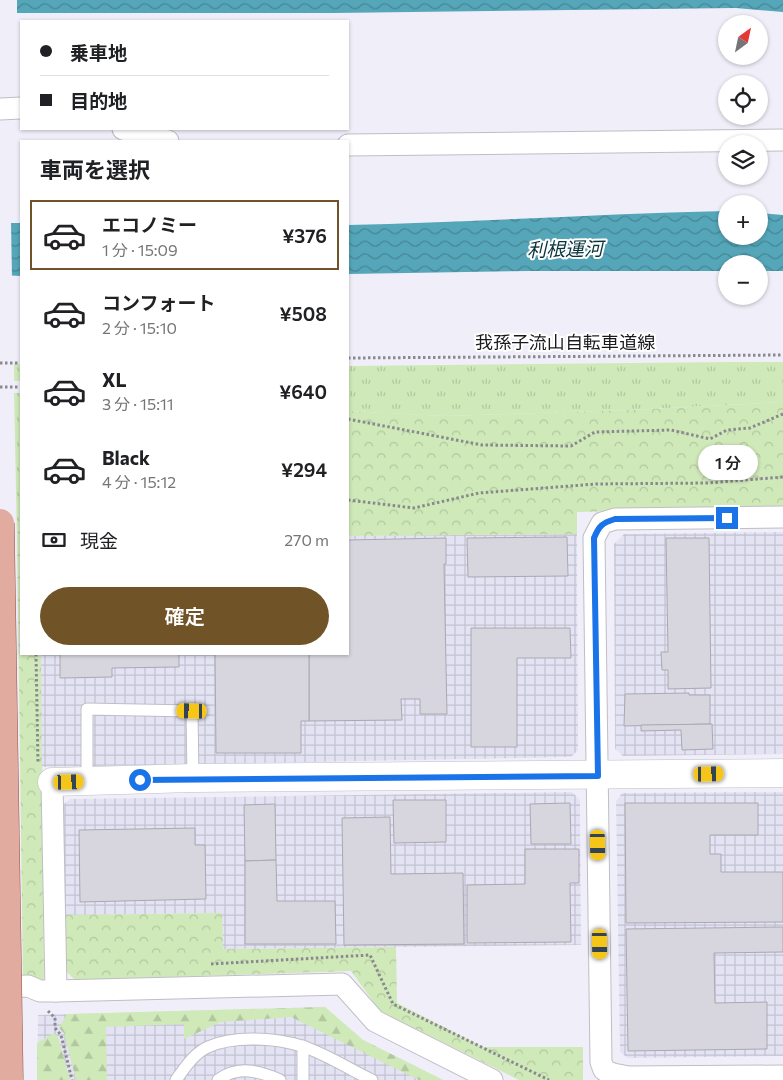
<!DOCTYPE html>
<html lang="ja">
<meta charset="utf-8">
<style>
body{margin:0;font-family:Commissioner,"Noto Sans JP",sans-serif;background:#f2f2f2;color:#202124;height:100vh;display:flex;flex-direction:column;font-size:19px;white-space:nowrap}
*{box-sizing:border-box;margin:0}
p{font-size:16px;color:#757577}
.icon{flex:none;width:28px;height:28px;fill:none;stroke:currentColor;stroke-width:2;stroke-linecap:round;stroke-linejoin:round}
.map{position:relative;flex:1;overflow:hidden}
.details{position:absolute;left:20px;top:140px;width:329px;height:515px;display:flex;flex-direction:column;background:#fff;border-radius:0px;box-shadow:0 1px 4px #0004}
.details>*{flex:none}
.hud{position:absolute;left:20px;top:20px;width:329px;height:110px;border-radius:0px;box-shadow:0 1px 4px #0004;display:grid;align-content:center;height:110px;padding:0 20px;background:#fff}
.needle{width:32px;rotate:33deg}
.buttons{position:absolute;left:718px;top:15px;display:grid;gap:10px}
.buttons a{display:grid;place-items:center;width:50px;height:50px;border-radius:50%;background:#fff;box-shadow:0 1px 4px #0004;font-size:25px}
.end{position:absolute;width:22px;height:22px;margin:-11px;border:6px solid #1a73e8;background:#fff;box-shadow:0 0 0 2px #fff}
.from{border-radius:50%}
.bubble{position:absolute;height:35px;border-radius:18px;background:#fff;box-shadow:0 1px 4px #0004;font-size:16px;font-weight:600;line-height:35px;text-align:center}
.car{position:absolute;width:15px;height:30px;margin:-15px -8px;border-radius:6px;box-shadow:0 0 4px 1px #0007;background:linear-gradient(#f5c518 24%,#345 0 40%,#f5c518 0 76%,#345 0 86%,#f5c518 0)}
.hud b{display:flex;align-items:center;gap:18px;height:48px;font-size:19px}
.hud b+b{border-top:1px solid #e0e0e0}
.hud i{width:12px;height:12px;background:#202124}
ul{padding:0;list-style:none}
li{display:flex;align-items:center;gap:15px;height:70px;margin:0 10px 8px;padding:0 10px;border:2px solid transparent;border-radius:0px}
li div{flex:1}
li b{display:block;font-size:19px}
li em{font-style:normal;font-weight:600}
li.on{border-color:#705327}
li>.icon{width:45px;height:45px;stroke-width:1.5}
h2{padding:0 20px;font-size:22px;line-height:60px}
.pay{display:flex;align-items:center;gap:12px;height:55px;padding:0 20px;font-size:19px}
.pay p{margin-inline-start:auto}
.action{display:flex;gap:10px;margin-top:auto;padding:10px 20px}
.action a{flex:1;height:58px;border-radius:30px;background:#705327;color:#fff;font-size:20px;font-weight:600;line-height:58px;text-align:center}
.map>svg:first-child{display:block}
</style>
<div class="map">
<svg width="783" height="1080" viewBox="0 0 783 1080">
<defs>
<pattern id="industrial-grid" width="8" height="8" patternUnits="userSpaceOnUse" patternTransform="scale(1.25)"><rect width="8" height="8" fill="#e4e3f4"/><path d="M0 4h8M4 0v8" fill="none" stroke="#c3c2d1"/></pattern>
<pattern id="grass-tufts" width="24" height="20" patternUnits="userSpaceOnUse" patternTransform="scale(1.25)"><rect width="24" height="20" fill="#d0e9b9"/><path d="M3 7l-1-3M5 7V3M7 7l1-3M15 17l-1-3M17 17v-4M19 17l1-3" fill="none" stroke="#b2c79f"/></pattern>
<pattern id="forest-firs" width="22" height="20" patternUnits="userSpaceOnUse" patternTransform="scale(1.25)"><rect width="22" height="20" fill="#d0e9b9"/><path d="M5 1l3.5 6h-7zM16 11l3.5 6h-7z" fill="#b2c79f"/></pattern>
<pattern id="park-crowns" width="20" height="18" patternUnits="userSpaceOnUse" patternTransform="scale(1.25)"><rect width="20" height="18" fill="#d0e9b9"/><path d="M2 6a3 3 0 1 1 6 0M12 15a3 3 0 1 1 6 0" fill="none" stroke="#b2c79f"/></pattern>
<pattern id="water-waves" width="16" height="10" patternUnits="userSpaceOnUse" patternTransform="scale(1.25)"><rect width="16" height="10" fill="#55a6b9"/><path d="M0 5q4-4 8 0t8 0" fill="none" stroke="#468696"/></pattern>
</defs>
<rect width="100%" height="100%" fill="#f0eff9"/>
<g fill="url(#industrial-grid)">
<polygon points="783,532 783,754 623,756 615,749 614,544 624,534"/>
<polygon points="577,534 578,750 571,757 41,767 41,654 348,654 348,536"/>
<polygon points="572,792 580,800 581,945 223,949 222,913 62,915 59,808 70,799"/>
<polygon points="783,792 783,1056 628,1058 620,1052 616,801 622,793"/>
<polygon points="325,1007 363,1040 443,1080 37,1080 38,1015"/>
</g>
<g fill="url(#grass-tufts)">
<polygon points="732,362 783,362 783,402 630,410 446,416 348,411 348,366"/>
<rect x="14" y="364" width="7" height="17"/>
<polygon points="14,393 21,393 21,514 17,537"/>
</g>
<g fill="url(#forest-firs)">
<polygon points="325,1007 363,1040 443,1080 419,1080 291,1017 221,1022 184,1039 184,1024 106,1027 107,1080 76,1080 64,1033 59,1028 67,1014"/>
<polygon points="54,1033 58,1037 70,1080 37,1080 37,1043"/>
</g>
<g fill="url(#park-crowns)">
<polygon points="783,402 783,508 577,512 577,534 348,536 348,411 446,416 630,410"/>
<polygon points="21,514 21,654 41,654 44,981 23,982 17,537"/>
<polygon points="222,913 223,949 396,947 397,1003 483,1047 583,1047 583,1080 519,1080 380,1011 351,971 75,980 64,969 62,915"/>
</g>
<g fill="url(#water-waves)">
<polygon points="17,0 783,0 783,12 736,8 334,13 17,13"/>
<path d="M725 211 726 236H759V213L783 215V271H759V264H726V271H530L348 274V225C474 222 599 214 725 211Z"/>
<polygon points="0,223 21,223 21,276 0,275"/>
</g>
<polygon fill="#f0eff9" points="0,221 11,221 12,278 0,277"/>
<g fill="#d7d5de" stroke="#aaa8b1">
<polygon points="567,537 568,576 468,577 467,538"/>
<polygon points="446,538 446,564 444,564 447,714 420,714 420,699 401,699 402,720 309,721 309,654 348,654 348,540"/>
<polygon points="666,538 709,538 711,688 668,689 668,670 662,670 661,652 668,652"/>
<polygon points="471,628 570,628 571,658 517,658 517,747 471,747"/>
<polygon points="60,654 179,654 179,667 112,668 112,677 60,678"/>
<polygon points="215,654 309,654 309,721 301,721 301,753 216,753"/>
<polygon points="689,693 689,695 710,695 710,724 624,726 625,694"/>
<polygon points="712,724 713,749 682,750 681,730 641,731 641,725"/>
<polygon points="393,800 446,800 446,842 394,843"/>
<polygon points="570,803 571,844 531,844 530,804"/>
<polygon points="625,803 758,803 758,835 710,835 710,854 721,854 721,872 783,872 783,922 626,923"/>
<polygon points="275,804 276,860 245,861 244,805"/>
<polygon points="390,817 391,874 463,873 464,944 344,945 342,818"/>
<polygon points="195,828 195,845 205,845 206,899 80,902 79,830"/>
<polygon points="525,849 579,849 579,883 570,883 571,942 467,943 467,885 525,884"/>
<polygon points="276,860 277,901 335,901 336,944 245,944 245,861"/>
<polygon points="783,927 783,952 714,953 715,1003 767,1002 767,1049 628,1051 626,929"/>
</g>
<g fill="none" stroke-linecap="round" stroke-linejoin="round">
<g stroke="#bebec6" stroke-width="13">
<g id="service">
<polyline points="87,781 87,709 192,711 193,778"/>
<polyline points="303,1046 303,1080"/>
<path d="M176 1080C184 1069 194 1053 208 1047 234 1035 275 1038 302 1046 326 1054 349 1069 372 1080"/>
<path d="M218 1080C238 1065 259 1071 280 1080"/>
</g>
</g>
<g stroke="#bebec6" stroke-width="23">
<g id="minor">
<polyline points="0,109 21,108"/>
<polyline points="123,129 168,141"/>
<polyline points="348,145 783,140"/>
<polyline points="783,517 615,519 602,523 594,538 601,1062 604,1070 613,1074 629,1077 783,1076"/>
<polyline points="52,782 56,991"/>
<polyline points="0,987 28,986 40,991 56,991 342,984 375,1021 492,1080"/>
</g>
</g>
<g stroke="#bebec6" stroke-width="29">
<polyline id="tertiary" points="52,782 193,778 783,773"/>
</g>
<g stroke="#89898f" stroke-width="3" stroke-dasharray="2.5 2.5" stroke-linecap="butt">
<polyline points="348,358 783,355"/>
<polyline points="0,363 21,363"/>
<polyline points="0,387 21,387"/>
<polyline points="348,419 482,445 571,446 595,432 671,430 710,439 727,430 750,428 783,414"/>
<polyline points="348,500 414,508 479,493 596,484 708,483 783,477"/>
<polyline points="36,654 38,763"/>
<polyline points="211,964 370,955 393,1004 549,1080"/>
<polyline points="48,1011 55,1018 55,1028 61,1035 72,1080"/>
</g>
<use href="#service" stroke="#fff" stroke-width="11"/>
<use href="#minor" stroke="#fff" stroke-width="21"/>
<use href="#tertiary" stroke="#fff" stroke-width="28"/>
<g stroke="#8f5448" stroke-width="29" stroke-linecap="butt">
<polyline id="primary-bridge" points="0,523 9,1080"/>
</g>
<use href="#primary-bridge" stroke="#e2ab9f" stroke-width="28"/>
</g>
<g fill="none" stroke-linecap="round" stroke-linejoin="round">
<path stroke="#1a73e8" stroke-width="6" d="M140 780 598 776 594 538C599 526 602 523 615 519L727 518"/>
</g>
<g text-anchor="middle" stroke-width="4" stroke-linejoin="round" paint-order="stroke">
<g font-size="18" fill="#1a1a1d" stroke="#fff">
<text x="565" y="349">我孫子流山自転車道線</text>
</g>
<g font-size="19" font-style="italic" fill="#0b333c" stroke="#fff">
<text transform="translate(565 249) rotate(-1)" y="7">利根運河</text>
</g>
</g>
</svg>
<div class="buttons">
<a><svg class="needle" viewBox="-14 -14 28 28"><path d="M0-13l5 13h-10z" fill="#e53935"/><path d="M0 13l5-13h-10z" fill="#757577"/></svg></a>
<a><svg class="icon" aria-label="locate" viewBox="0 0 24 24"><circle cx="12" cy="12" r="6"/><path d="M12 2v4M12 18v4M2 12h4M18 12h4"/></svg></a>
<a><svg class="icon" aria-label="layers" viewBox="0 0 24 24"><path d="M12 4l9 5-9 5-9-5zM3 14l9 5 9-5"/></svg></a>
<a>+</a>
<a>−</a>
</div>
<i class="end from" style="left:140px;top:780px"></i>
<i class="end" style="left:727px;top:518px"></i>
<div class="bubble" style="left:698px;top:445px;width:60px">1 分</div>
<i class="car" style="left:192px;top:711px;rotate:271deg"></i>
<i class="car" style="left:709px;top:774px;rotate:89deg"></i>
<i class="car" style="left:69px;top:782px;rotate:88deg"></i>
<i class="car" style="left:598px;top:845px;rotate:179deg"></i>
<i class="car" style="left:600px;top:944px;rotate:179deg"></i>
<div class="hud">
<b><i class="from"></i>乗車地</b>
<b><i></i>目的地</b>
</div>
<section class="details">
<h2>車両を選択</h2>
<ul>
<li class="on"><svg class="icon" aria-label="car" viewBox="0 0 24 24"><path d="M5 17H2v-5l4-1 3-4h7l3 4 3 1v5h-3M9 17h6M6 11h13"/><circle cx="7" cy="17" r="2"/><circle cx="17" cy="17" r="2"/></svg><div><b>エコノミー</b><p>1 分 · 15:09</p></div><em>¥376</em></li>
<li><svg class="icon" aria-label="car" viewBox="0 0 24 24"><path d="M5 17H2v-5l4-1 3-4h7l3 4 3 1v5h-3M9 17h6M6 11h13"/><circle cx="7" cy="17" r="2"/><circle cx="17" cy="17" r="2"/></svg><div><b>コンフォート</b><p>2 分 · 15:10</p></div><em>¥508</em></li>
<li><svg class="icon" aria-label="car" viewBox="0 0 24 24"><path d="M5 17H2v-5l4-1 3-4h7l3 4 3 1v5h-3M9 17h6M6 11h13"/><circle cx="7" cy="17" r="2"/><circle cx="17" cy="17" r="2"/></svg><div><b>XL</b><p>3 分 · 15:11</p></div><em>¥640</em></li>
<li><svg class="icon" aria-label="car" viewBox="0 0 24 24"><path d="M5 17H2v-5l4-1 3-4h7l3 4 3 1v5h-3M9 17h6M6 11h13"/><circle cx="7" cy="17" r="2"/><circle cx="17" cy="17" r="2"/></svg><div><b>Black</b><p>4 分 · 15:12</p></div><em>¥294</em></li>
</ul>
<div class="pay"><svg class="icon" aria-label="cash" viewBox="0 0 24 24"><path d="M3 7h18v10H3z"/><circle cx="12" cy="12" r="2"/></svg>現金<p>270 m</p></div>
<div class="action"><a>確定</a></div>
</section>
</div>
